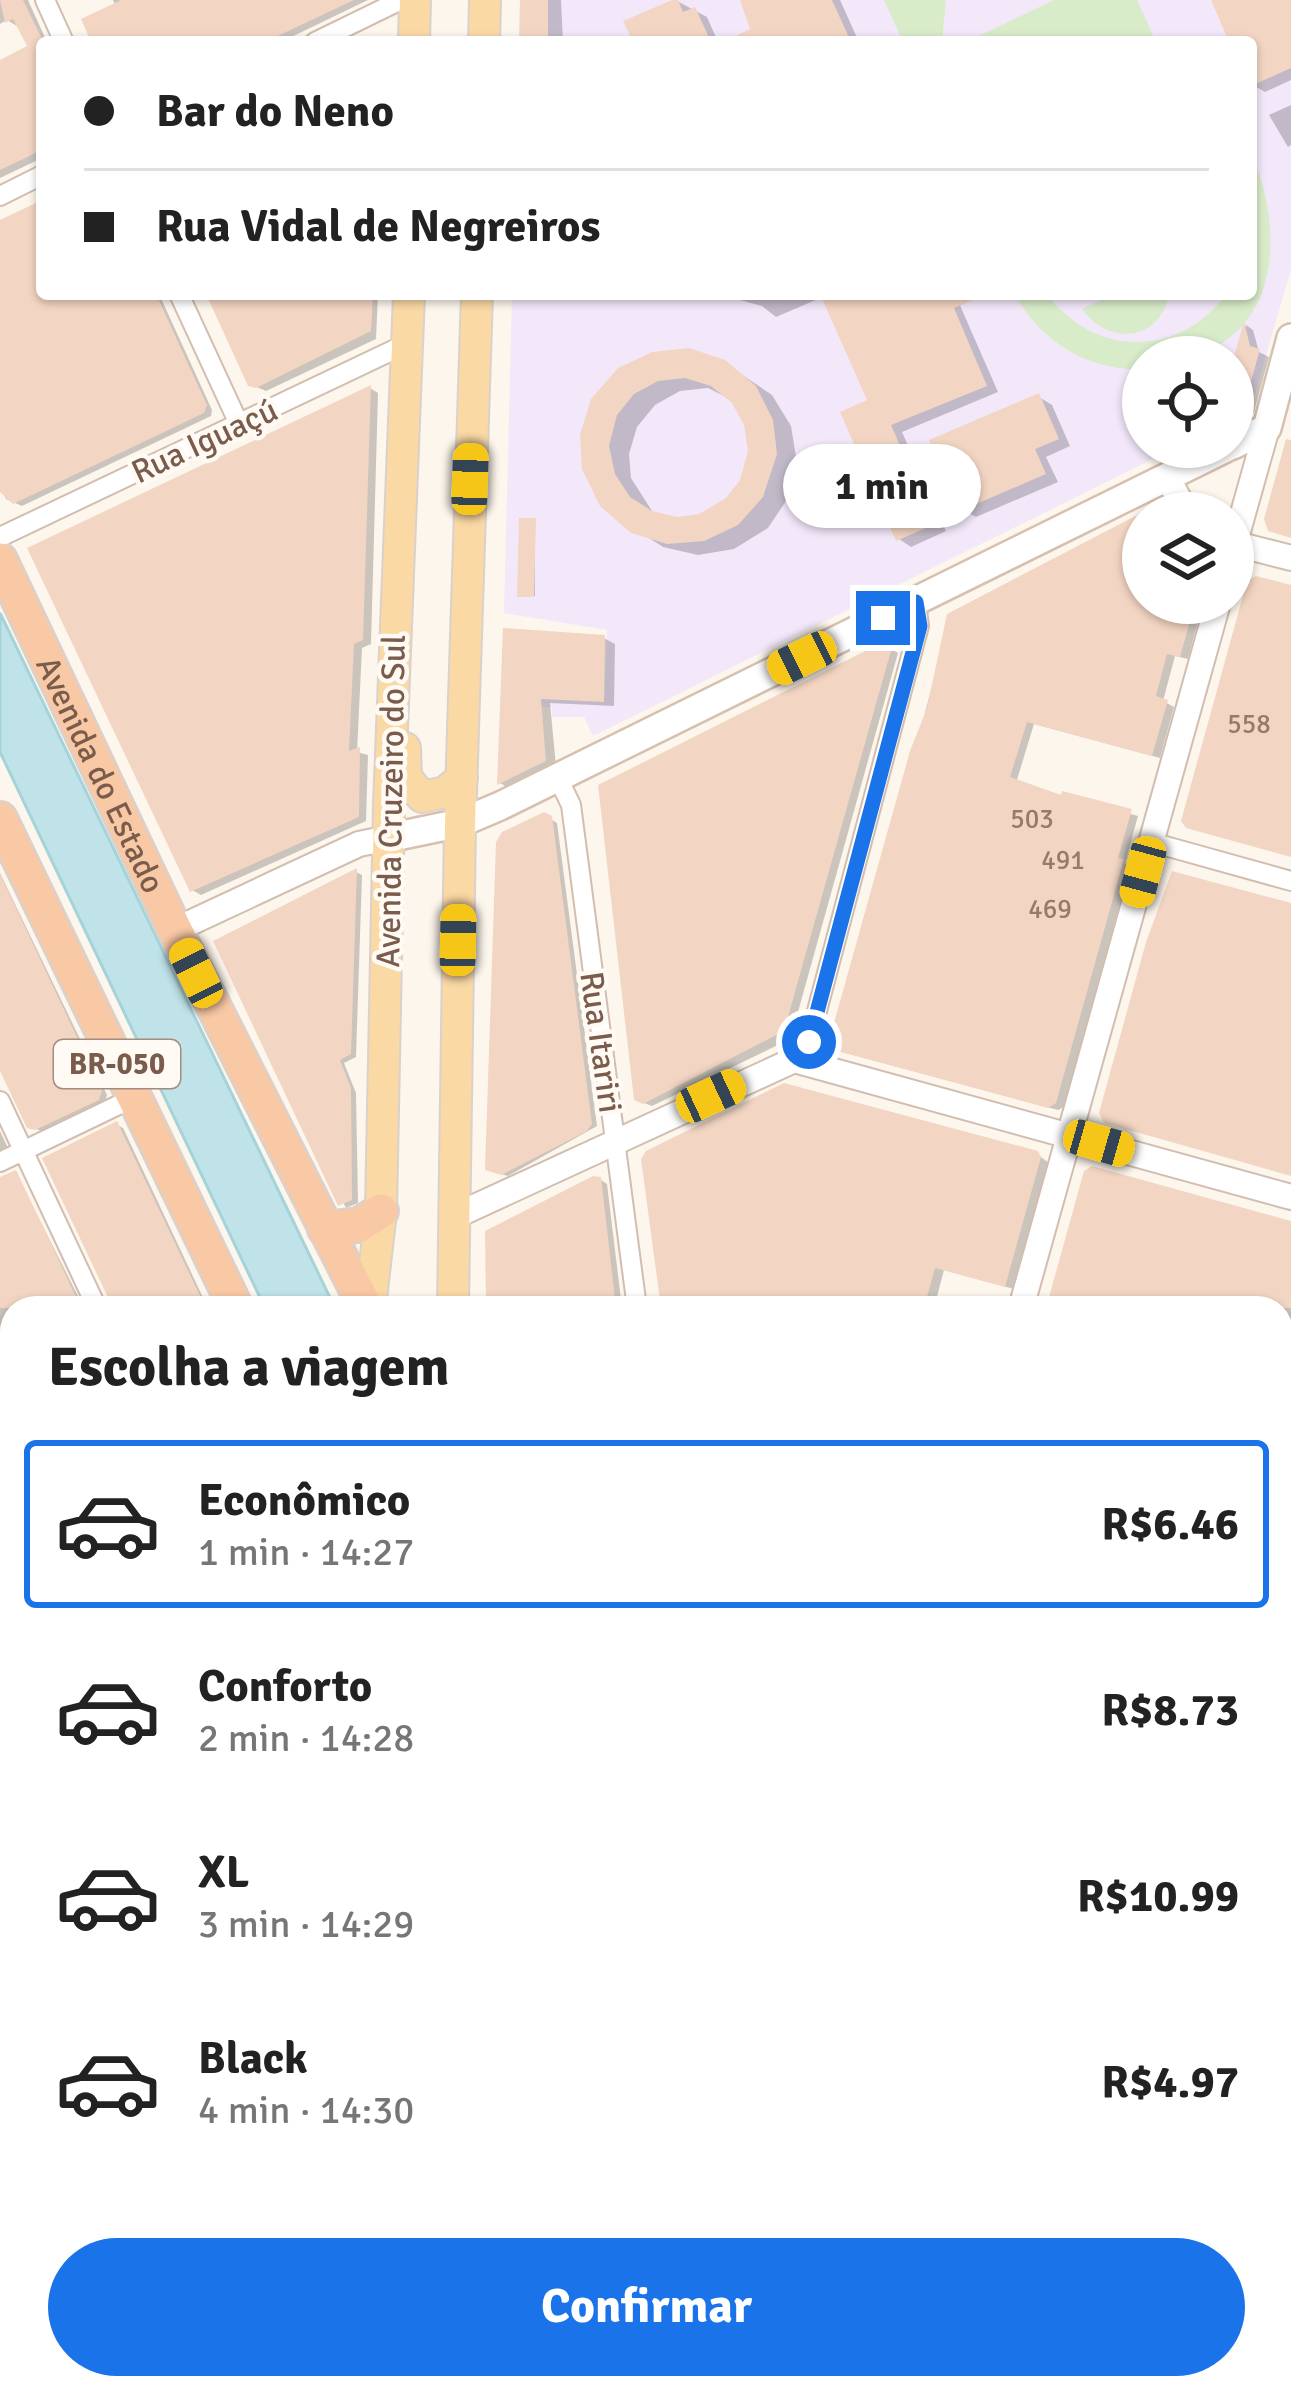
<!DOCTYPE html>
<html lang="pt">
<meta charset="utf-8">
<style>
body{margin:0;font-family:Signika,sans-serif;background:#f2f2f2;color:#222;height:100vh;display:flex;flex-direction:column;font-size:45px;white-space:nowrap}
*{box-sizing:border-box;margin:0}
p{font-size:39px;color:#767676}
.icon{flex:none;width:66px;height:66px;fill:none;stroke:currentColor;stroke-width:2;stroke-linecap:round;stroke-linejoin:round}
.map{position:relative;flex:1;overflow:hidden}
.panel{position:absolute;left:0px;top:1296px;width:1293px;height:1104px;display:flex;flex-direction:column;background:#fff;border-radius:36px 36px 0 0;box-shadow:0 3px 9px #0004}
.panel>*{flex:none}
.top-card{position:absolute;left:36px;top:36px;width:1221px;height:264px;border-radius:12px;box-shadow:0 3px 9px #0004;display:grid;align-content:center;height:264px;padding:0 48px;background:#fff}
.buttons{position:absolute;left:1122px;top:336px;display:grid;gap:24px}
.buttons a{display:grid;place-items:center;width:132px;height:132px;border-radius:50%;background:#fff;box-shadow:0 3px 9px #0004;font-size:60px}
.end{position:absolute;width:54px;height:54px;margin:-27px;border:15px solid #1a73e8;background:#fff;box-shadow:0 0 0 6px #fff}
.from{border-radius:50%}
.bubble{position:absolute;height:84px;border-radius:42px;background:#fff;box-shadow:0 3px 9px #0004;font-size:39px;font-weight:800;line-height:84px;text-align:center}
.car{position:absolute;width:36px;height:72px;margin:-36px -18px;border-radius:15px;box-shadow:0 0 9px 3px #0007;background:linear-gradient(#f5c518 24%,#345 0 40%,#f5c518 0 76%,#345 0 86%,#f5c518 0)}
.top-card b{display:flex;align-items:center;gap:42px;height:114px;font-size:45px}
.top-card b+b{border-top:3px solid #e0e0e0}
.top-card i{width:30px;height:30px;background:#222}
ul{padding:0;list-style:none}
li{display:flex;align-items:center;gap:36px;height:168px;margin:0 24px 18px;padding:0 24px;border:6px solid transparent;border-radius:12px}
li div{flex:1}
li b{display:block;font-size:45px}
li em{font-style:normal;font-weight:800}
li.active{border-color:#1a73e8}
li>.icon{width:108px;height:108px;stroke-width:1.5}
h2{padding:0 48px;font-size:54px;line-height:144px}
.primary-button{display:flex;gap:24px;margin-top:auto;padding:24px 48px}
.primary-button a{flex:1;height:138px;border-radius:72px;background:#1a73e8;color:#fff;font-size:48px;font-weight:800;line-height:138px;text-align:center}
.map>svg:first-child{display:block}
</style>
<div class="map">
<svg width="1291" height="2400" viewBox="0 0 1291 2400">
<rect width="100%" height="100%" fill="#fdf6ec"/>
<g fill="#f3e8fa">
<polygon points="521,0 1291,0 1291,269 1250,411 1233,419 1233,357 1143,357 1143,447 1177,447 593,736 584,717 552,717 552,707 500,706 500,697 604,701 607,630 504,613 512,294 1251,294 1251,42 519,42"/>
<polygon points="0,1560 12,1564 12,1925 0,1922"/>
</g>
<g fill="#d8ecc9">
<polygon points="884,0 946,0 942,42 903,42"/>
<polygon points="1054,0 1137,0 1156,42 966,42"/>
<path d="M1251 153C1282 221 1284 323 1199 355 1183 361 1160 357 1143 357V369C1089 371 1040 342 1015 294H1047C1094 358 1180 358 1226 294H1251Z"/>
<path d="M1114 294H1169C1160 342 1108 346 1082 309Z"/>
</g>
<polygon fill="#bfe3e8" stroke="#a5d3da" stroke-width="3" points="0,613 335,1308 265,1308 0,752"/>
<g fill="#0003" fill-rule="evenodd">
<polygon points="0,0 28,0 47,42 42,42 42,158 0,178 0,63 31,48 17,26 7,20 0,24"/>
<polygon points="113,0 368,0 281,42 95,42 116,7"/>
<polygon points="523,0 561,0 563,42 522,42"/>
<polygon points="756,0 840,0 859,42 731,42 754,30"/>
<polygon points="1214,0 1291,0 1291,80 1265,92 1251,84 1251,42 1233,42"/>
<polygon points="677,1 707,17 718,42 634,42"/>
<polygon points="1291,105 1291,145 1288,147 1269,115"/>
<polygon points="42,203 42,294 159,294 212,410 211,416 22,506 6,499 0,485 0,223"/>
<polygon points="211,294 378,294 376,339 266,391 250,384"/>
<polygon points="718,294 955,294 998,392 902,432 946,531 911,547 899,539 871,401 825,296 776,317 762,306"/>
<polygon points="1246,325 1253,330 1259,352 1269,357 1254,412 1233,422 1233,368"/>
<path d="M738 372 772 395 791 426 797 463 788 498 768 528 734 549 698 555 663 547 610 513 592 404 614 376ZM708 388 734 401 747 424 750 456 743 481 725 503 700 517 672 519 654 514 631 478 629 454 637 427 655 405 680 391Z"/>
<polygon points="370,388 378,393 371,644 362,648 357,752 368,755 366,821 201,895 192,890"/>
<polygon points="1039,397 1052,405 1070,446 1046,457 1058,482 976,517 962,509"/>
<polygon points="1152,447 1183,447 1164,456"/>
<polygon points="1143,516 1143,603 1203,603 1188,659 1175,656 1163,701 1174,707 1160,758 1034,724 1016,783 1138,816 1125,863 1130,866 1064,1107 1058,1110 838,1051 950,616"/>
<polygon points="535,521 535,596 522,596"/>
<polygon points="506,631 604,638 615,644 614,706 550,703 556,766 510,789 500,783"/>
<polygon points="885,645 898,653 793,1030 784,1042 652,1106 644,1103"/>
<polygon points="544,815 557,823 597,1126 508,1176 494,1172"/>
<polygon points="356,872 362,875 356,1057 344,1063 356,1093 358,1203 346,1208 216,941"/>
<polygon points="0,873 107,1095 105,1102 43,1132 30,1126 0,1063"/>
<polygon points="117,1125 123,1128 207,1306 116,1308"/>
<polygon points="0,1131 8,1148 0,1152"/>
<polygon points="1037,1154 1049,1163 1014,1289 944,1270 934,1308 664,1308"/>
<polygon points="16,1173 84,1308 12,1308 12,1351 0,1325 0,1180"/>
<polygon points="601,1180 607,1184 622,1308 502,1308"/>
<polygon points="1291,1225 1291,1388 1281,1424 1281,1308 1049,1308"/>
<polygon points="12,1426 12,1517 0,1513 0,1431"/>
<polygon points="1291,1524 1291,1557 1285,1546"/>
<polygon points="0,1563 12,1567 12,1927 0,1923"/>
<polygon points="1281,1606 1291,1609 1291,1944 1281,1941"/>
<polygon points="1281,1988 1291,1991 1291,2328 1281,2326"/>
<polygon points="0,2017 12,2020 12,2181 0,2178"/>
<polygon points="12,2283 12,2388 249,2388 245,2400 0,2400 0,2314"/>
<polygon points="1281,2376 1291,2379 1291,2400 716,2400 717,2388 1281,2388"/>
<polygon points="281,2388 376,2388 371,2400 277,2400"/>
<polygon points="586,2388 614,2388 611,2400 584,2400"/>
</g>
<g fill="#f3d5c3" fill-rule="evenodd">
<polygon points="0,0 23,0 42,39 42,150 0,170 0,60 27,46 13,19 5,23"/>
<polygon points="121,0 354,0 265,42 91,42 81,19"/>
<polygon points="520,0 548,0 548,42 519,42"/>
<polygon points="672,0 678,0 683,12 695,7 711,42 633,42 623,21"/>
<polygon points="740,0 832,0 851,42 724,42 750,29"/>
<polygon points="1211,0 1291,0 1291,68 1251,86 1251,42 1229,42"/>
<polygon points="42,200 42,294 156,294 207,405 204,413 13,504 0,492 0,220"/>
<polygon points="206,294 373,294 371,331 256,388 248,386"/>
<polygon points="820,294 988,294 954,308 987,386 891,425 935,524 896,541 840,412 867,400"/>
<polygon points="1244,321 1250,346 1260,349 1240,421 1233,425 1233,360"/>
<path d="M689 348 725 360 756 386 773 420 777 454 763 497 738 525 704 541 667 544 631 533 600 506 582 469 580 435 591 399 618 368 652 352ZM685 378 711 386 732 403 744 425 748 451 740 480 726 498 699 514 677 517 652 511 630 497 615 474 609 446 617 415 634 394 658 381Z"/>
<polygon points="371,385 363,640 354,644 349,751 360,747 359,817 190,892 27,548"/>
<polygon points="1039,393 1059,439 1035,449 1046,474 960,511 929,440"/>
<polygon points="1286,439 1291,440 1291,538 1268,531 1264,519"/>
<polygon points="1143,512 1139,537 1143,603 1195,603 1180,657 1167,654 1156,696 1168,700 1152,756 1027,722 1010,777 1061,795 1062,791 1132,809 1118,858 1124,859 1056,1103 1048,1108 827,1048 910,751 927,708 947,614"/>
<polygon points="519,518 536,518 534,597 517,597"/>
<polygon points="1256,576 1291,585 1291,857 1186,828 1181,821 1247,581"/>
<polygon points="503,628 605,635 604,702 541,699 546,761 497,785"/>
<polygon points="885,641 892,647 784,1031 643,1104 634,1100 598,785"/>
<polygon points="544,812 552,816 592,1124 587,1131 501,1175 485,1170 496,842 502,832"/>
<polygon points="357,868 351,1054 340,1060 351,1088 352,1200 338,1206 213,941"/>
<polygon points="1172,871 1291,903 1291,1176 1104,1123 1099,1113 1146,942"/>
<polygon points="0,874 102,1090 99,1100 35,1130 27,1128 0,1071"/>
<polygon points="784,1083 1038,1151 1041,1157 1005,1287 935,1268 924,1308 661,1308 641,1159 646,1151"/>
<polygon points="117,1121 203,1302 191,1308 113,1308 42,1158"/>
<polygon points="1092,1166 1291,1221 1291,1308 1046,1308 1084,1171"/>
<polygon points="16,1170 56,1254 81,1308 0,1308 0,1177"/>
<polygon points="593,1176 601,1177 616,1308 486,1308 485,1231"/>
</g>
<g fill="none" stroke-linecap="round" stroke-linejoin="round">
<g stroke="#d1beb0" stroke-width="22">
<g id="minor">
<polyline points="45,0 64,42"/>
<polyline points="315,42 401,0"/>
<polyline points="0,196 42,175"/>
<polyline points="179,294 239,424"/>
<polyline points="0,537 408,343"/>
<polyline points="558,778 571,805 637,1308"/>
<polyline points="1151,842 1291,881"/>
<polyline points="804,1060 919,626 916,602"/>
<polyline points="0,1101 97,1308"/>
<polyline points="0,1162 133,1098"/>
<polyline points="0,1363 12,1388"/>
<polyline points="0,1415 12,1409"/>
<polyline points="1281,1468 1291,1432"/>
<polyline points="0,1538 12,1541"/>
<polyline points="0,2192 12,2196"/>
<polyline points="256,2400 261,2388"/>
<polyline points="691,2400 692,2388"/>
</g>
</g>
<g stroke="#d1beb0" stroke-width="28">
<g id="tertiary">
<polyline points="1167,477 1187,513"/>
<polyline points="1233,543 1291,558"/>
<polyline points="1233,549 1267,428"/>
<polyline points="175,930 359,844 388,838"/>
<polyline points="453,1217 794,1060 1291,1197"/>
<polyline points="1021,1308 1218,603"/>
<polyline points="1281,1578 1291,1581"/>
<polyline points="1281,1961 1291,1964"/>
<polyline points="0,2253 12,2223"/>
</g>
</g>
<g stroke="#d6c0b0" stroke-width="32">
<g id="secondary">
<polyline points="1233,445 1267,428 1291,338"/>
<polyline points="388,838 460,823 500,806 1228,447"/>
<polyline points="0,1945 12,1948"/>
<polyline points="0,1992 12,1995"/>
<polyline points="1281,2349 1291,2352"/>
</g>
</g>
<g stroke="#dad1cd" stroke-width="34">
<g id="primary">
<polyline points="414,42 415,0"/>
<polyline points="484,42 485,0"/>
<polyline points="405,748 406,777 422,797 445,792 462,778"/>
<polyline points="370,1308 381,1211 389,805 409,294"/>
<polyline points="453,1308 460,823 477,294"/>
</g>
</g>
<g stroke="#dad1cd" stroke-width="38">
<g id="trunk">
<path id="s1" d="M0 560 175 930 366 1308"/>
<polyline points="0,819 236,1308"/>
<polyline points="325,1229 359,1225 381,1211"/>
<polyline points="392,2400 397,2388"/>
<polyline points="517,2400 522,2388"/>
</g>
</g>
<use href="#minor" stroke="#fff" stroke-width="18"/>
<use href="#tertiary" stroke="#fff" stroke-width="24"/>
<use href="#secondary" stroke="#fff" stroke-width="27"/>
<use href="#primary" stroke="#fbd9a5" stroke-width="30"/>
<use href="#trunk" stroke="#f9c8a4" stroke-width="33"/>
</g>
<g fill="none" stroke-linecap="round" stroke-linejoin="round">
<polyline stroke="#1a73e8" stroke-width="15" points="809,1042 920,626 916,602 883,618"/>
</g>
<g text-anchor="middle" stroke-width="9" stroke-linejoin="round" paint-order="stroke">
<g font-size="27" fill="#987a6a">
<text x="1249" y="733">558</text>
<text x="1032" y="828">503</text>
<text x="1063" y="869">491</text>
<text x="1050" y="918">469</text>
</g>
<rect fill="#fffaf3" stroke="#a28b7f" stroke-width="3" x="54" y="1040" width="126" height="48" rx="9"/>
<g font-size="30" font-weight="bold" fill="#7a5c4d">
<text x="117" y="1074">BR-050</text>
</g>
<g font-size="33" fill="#7a5c4d" stroke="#fffaf3">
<text transform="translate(204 440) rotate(-25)" y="12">Rua Iguaçú</text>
<text dy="12" stroke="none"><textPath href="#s1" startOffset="237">Avenida do Estado</textPath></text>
<text transform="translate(390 801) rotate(-89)" y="12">Avenida Cruzeiro do Sul</text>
<text transform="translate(602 1042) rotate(82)" y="12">Rua Itariri</text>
</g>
</g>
</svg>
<div class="buttons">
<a><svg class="icon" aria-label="locate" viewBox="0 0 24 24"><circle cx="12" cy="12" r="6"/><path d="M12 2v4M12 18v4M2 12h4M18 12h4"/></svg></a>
<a><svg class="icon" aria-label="layers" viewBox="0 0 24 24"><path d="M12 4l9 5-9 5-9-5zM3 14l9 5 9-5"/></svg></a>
</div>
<i class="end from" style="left:809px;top:1042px"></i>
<i class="end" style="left:883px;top:618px"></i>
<div class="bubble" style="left:783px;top:444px;width:198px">1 min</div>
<i class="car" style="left:470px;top:479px;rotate:2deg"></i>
<i class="car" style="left:802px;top:658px;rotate:244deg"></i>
<i class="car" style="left:1143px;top:872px;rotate:195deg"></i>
<i class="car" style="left:458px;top:940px;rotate:1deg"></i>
<i class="car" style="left:196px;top:973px;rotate:334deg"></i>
<i class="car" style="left:711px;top:1096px;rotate:65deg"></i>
<i class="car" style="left:1099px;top:1143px;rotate:106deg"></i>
<div class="top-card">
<b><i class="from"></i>Bar do Neno</b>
<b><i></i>Rua Vidal de Negreiros</b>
</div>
<section class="panel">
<h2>Escolha a viagem</h2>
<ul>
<li class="active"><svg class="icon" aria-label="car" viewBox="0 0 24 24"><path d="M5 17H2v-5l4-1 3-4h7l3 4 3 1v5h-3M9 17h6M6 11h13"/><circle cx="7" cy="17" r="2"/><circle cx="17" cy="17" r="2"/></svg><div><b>Econômico</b><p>1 min · 14:27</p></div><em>R$6.46</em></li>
<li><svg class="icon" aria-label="car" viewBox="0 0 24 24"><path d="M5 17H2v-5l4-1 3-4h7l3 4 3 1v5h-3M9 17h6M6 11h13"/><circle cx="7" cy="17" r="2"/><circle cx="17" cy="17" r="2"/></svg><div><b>Conforto</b><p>2 min · 14:28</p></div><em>R$8.73</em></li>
<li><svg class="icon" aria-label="car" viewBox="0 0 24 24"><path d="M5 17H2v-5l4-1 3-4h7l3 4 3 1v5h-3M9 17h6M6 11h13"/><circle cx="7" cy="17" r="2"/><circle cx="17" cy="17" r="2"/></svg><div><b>XL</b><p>3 min · 14:29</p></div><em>R$10.99</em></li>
<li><svg class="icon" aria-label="car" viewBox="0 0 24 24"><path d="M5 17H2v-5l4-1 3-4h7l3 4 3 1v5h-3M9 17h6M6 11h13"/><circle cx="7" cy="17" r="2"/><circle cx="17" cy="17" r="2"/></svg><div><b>Black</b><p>4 min · 14:30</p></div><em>R$4.97</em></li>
</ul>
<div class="primary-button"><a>Confirmar</a></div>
</section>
</div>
